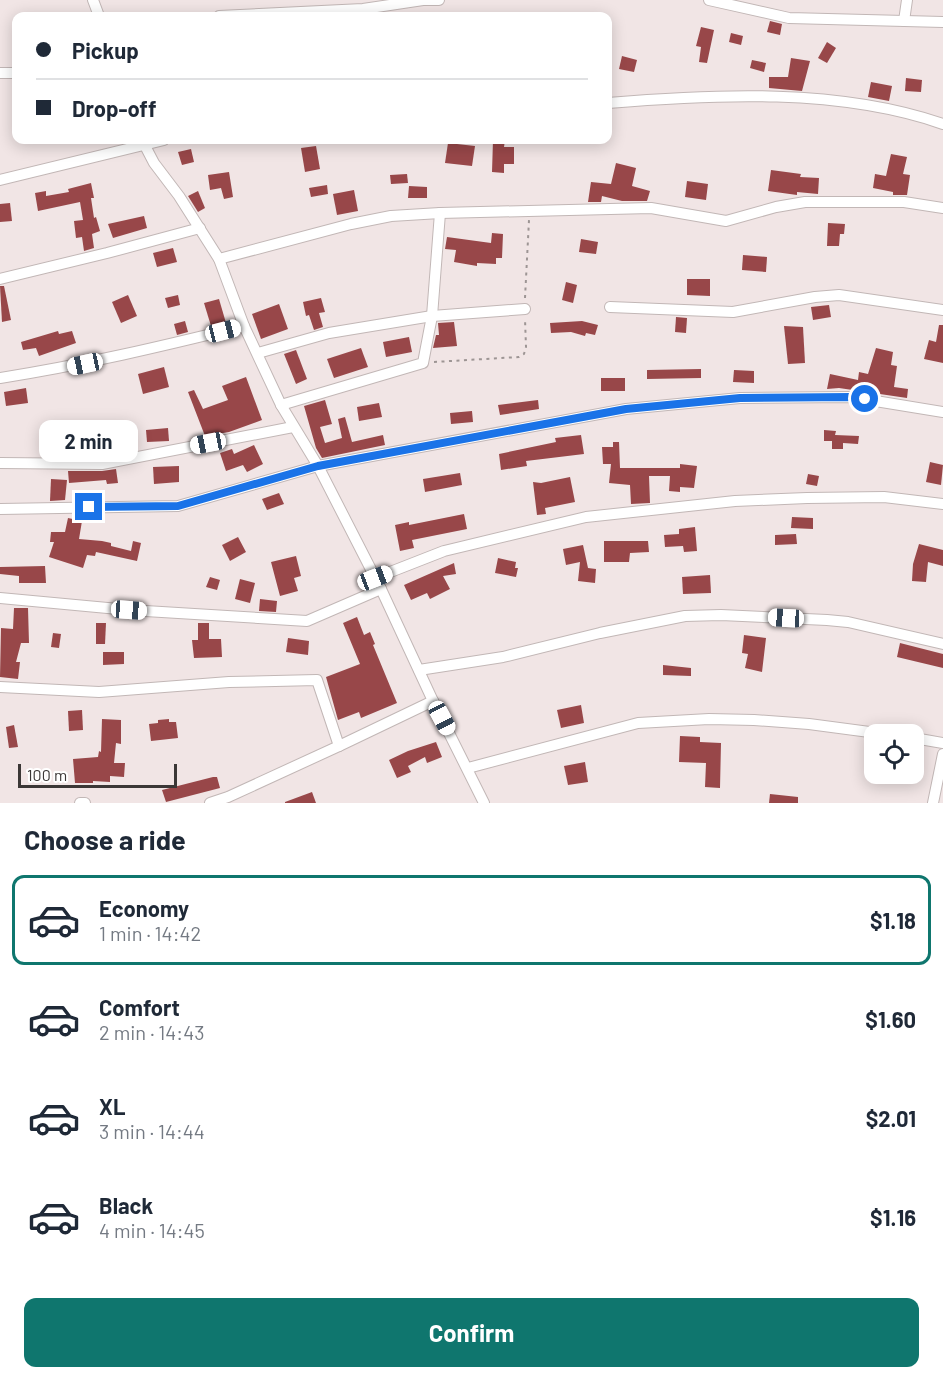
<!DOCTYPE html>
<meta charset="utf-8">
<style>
body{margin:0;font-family:Barlow,sans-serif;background:#f2f2f3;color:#1f2937;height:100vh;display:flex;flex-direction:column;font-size:22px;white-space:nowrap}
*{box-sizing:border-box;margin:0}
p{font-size:20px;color:#747a83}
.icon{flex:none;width:33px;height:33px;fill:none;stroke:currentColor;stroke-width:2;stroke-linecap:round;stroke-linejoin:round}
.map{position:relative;height:803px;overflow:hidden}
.panel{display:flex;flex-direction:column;background:#fff;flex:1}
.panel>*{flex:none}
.banner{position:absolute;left:12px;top:12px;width:600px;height:132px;border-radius:12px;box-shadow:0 3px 15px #0003;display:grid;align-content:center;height:132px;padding:0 24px;background:#fff}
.buttons{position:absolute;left:864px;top:724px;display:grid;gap:12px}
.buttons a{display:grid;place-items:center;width:60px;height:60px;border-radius:12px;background:#fff;box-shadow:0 3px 15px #0003;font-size:30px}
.scale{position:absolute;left:18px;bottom:15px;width:159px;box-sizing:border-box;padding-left:6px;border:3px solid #3b3736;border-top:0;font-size:16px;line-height:21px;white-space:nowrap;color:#3b3736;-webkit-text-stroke:4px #fff;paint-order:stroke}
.end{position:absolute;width:27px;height:27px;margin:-14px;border:8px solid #1a73e8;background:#fff;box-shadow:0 0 0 3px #fff}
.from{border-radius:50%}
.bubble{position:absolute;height:42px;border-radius:12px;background:#fff;box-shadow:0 3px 15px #0003;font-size:20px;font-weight:700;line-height:42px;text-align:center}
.car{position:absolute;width:18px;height:36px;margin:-18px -9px;border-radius:8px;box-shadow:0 0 4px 2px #0007;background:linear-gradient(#fff 24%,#345 0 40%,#fff 0 76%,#345 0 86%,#fff 0)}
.banner b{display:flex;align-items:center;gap:21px;height:57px;font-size:22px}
.banner b+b{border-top:2px solid #e0e1e3}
.banner i{width:15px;height:15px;background:#1f2937}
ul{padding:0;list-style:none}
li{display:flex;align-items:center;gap:18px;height:90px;margin:0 12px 9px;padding:0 12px;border:3px solid transparent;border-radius:12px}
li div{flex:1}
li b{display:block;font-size:22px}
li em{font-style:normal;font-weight:700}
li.active{border-color:#0f766e}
li>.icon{width:54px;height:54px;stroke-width:1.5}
h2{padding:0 24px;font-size:27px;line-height:72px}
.cta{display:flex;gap:12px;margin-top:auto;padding:12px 24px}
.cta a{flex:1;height:69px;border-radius:12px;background:#0f766e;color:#fff;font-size:24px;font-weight:700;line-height:69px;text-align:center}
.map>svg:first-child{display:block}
</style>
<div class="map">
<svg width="943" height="803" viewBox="0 0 943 803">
<rect width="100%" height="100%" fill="#f1e5e5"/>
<g fill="#984749">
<polygon points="770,21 782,24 780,35 767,32"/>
<polygon points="701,27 714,30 707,63 699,62 701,47 696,46"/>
<polygon points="731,33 743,36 741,45 729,42"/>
<polygon points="827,42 836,48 827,63 818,58"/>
<polygon points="622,56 637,60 634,72 619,69"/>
<polygon points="791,58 810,61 802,91 769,88 769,77 788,77"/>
<polygon points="752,60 766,63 764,72 750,68"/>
<polygon points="906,78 922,80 921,92 905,91"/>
<polygon points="871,82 892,86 889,101 868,97"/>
<polygon points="493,140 505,140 504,147 514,147 514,164 504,164 504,173 492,172"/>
<polygon points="448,143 475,146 472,166 445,163"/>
<polygon points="316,146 320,169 305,172 301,148"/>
<polygon points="191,149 194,162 182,165 178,152"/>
<polygon points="891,154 907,157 903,174 910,175 907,195 893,195 893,192 873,188 875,174 886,176"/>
<polygon points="616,163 636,168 632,186 650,191 647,201 622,201 602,196 601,202 588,202 591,182 611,184"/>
<polygon points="771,170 801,174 800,177 819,178 818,194 797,192 797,195 768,191"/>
<polygon points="229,172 233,197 224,199 221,188 210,190 208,175"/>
<polygon points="407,174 408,183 391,184 390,175"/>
<polygon points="687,181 708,184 706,200 685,197"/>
<polygon points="91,183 94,198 91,198 94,218 96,217 100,231 92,234 94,248 84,251 82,237 76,238 74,221 83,220 80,202 38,211 35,193 46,191 46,196 69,192 68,189"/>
<polygon points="327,185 328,194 311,197 309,188"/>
<polygon points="409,186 427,187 427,198 408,198"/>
<polygon points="354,190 358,211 337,215 333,194"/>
<polygon points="198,191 205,208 198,212 188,196"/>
<polygon points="10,203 12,221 0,222 0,204"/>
<polygon points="144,216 147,228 113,238 108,224"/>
<polygon points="828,223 845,224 844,234 840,234 839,246 827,246"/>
<polygon points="492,233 503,234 502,258 496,258 496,264 477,263 477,266 454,262 456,250 445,249 447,237 491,243"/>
<polygon points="581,239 598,242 596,254 579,252"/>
<polygon points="173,248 177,262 157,267 153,253"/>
<polygon points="743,255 767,257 766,272 742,270"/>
<polygon points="687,279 710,279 710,296 687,295"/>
<polygon points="566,282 577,285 573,303 562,300"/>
<polygon points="0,286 4,286 11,320 2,322"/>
<polygon points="128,295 137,316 121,323 112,302"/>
<polygon points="178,295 180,305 168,308 165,298"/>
<polygon points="321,298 325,312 319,313 323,327 314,330 309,315 306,316 303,302"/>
<polygon points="219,299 226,323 211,326 204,303"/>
<polygon points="279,304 288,329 261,339 252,314"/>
<polygon points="829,305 831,317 813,320 811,307"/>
<polygon points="676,317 687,318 686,333 675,332"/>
<polygon points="185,321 188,332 177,335 174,324"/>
<polygon points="582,321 598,325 595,335 586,333 585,336 571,332 551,333 550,323"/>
<polygon points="454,322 457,346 433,348 436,335 439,335 438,323"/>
<polygon points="939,325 943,325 943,363 924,359 929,340 936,342"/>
<polygon points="784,326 803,327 805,363 788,364"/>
<polygon points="58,331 59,334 72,331 76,343 39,356 36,348 23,350 21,342"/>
<polygon points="409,337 412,352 386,357 383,342"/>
<polygon points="361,348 368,367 334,378 327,359"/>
<polygon points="876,348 893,352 891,365 897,366 894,387 908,389 907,398 839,388 827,389 830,374 858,380 859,372 868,374"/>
<polygon points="296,350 307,379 296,384 284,354"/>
<polygon points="164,367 169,387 143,394 138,374"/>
<polygon points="701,369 701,378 647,379 647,370"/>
<polygon points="734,370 754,371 754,383 733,382"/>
<polygon points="246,377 262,420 229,432 205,436 188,392 194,390 203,409 228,400 222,386"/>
<rect x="601" y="378" width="24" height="13"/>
<polygon points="26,388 28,403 6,406 4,392"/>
<polygon points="325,400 332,424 320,427 325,443 342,438 338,419 345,417 352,442 383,435 385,445 322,458 316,448 304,406"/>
<polygon points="538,400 539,409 500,415 498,405"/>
<polygon points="379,403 382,417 359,421 357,407"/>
<polygon points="472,411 473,422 451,424 450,413"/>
<polygon points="168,428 169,441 147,442 146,430"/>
<polygon points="824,430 836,431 835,435 859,436 858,444 843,443 843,449 832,449 832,441 824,441"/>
<polygon points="581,435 584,454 526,461 527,466 501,470 499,454 556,442 555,438"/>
<polygon points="613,442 619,442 620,468 680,468 680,464 697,466 694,488 680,487 680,492 669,491 670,476 649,476 650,503 631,504 630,485 609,483 611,464 603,464 602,447 613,447"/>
<polygon points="254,445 263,464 247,472 243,465 226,471 220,453 232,449 234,454"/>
<polygon points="930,462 943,465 941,485 926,482"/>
<polygon points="179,466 179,482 154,484 153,467"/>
<polygon points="116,469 118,483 107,484 106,480 69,483 68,471 102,471"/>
<polygon points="460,473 462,485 425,492 423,479"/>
<polygon points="808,474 819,476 817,486 806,484"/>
<polygon points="570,477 575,502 545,508 546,514 537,515 533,482 541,483"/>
<polygon points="51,479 67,480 65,500 50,501"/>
<polygon points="279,493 284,504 267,510 262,499"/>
<polygon points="464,514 467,529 412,540 414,548 400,551 395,525 409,522 409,525"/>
<polygon points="792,517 813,518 813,529 791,528"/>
<polygon points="68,518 82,521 79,539 102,541 111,543 111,546 131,551 133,541 141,543 137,561 96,552 95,556 87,555 83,568 49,557 54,542 50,542 51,532 65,532"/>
<polygon points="695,527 697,551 684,552 683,546 665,547 664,535 679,534 679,529"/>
<polygon points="796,534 797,544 775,545 775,535"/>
<polygon points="238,537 246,552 230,561 222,545"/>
<polygon points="604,541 648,541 649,552 630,553 629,562 604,562"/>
<polygon points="919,544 943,550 943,566 928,562 926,582 912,581 913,564"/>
<polygon points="583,545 588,568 596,569 595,583 578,581 580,562 566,565 563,549"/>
<polygon points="296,556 301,576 294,578 298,591 280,596 271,562"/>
<polygon points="498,558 516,562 515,568 518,568 516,577 495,573"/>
<polygon points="454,563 456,574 443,576 450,589 430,599 427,593 411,600 404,585"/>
<polygon points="45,566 46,583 19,583 19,576 0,574 0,567"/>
<polygon points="710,575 711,593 683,594 682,577"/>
<polygon points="210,577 220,580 217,590 206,587"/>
<polygon points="240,579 255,583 250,603 235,599"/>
<polygon points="260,599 277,601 276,612 259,611"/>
<polygon points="14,608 28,608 29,643 21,643 16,662 20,662 18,679 0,677 1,628 13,629"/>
<polygon points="357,617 364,635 370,632 375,644 373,645 397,703 361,718 359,712 338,720 326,677 360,664 343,623"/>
<polygon points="96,623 106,623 105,644 96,644"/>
<polygon points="198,623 209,623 209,639 221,639 222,657 194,658 192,640 198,640"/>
<polygon points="53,633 61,634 59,648 51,647"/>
<polygon points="744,635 766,638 762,672 745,668 748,654 742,653"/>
<polygon points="288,638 309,641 308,655 286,652"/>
<polygon points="900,643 943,654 943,668 897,657"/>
<polygon points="103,652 124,652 124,664 103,665"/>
<polygon points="663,665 691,668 691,676 663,675"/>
<polygon points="581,705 584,723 561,728 557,710"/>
<polygon points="82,710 83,730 69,731 68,711"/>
<polygon points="102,719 121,720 121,744 116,743 114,763 125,763 124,777 110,776 110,782 93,781 93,783 75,783 73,759 98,757 99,751 101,752"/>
<polygon points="169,719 169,722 176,722 178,738 151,741 149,724 158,723 158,720"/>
<polygon points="14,725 18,747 9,748 6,727"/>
<polygon points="680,736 700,737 700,742 721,743 720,788 705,787 706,763 679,762"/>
<polygon points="436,742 442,757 427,763 425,757 408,766 411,772 397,778 389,760 408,751"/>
<polygon points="585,762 588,782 568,785 564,766"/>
<polygon points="213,777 217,777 220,788 166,802 162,790"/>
<polygon points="312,792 316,803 285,803 285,802"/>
<polygon points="770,794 798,797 798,803 769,803"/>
</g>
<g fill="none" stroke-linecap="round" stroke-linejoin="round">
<g stroke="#c2b7b6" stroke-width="12">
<g id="minor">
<polyline points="93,0 99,16"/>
<polyline points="709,0 789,18 943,22"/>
<polyline points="219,16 363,9 423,0 439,0"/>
<polyline points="904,21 907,0"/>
<polyline points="0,73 16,73"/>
<path d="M608 103C715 94 840 88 943 124"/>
<polyline points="142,140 154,163 179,196 219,259 244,326 281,405 318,466 381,589 433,701 484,803"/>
<polyline points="0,180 164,140"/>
<polyline points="219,259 351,224 391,216 440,213 651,208 726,221 776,207 805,202 904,202 943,208"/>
<polyline points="0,279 107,253 200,228"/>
<polyline points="610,307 733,312 815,297 839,295 943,310"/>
<polyline points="258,353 329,333 432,316 525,309"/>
<path d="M0 378C83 365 163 346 244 326"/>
<polyline points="281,405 423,363 432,316 440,213"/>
<polyline points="0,463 102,464 293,427"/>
<polyline points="0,509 178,506 318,466 626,409 740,398 851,397 943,412"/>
<polyline points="375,578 444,551 586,517 735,501 807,498 884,497 943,504"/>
<polyline points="0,598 129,610 307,621 381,589"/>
<polyline points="419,670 503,657 600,633 685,616 721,615 827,620 848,622 943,644"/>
<polyline points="0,687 99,692 229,682 317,680 339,746 433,701"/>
<polyline points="914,738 943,743"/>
<polyline points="468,768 638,723 709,719 754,720 809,724 892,735"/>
<polyline points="80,803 85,803"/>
<polyline points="210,803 228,797 339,746"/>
<polyline points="933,803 943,754"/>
</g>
</g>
<g stroke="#9d9594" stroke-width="2" stroke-dasharray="3 4.5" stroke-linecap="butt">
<polyline points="525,298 529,220"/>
<polyline points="434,362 519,357 524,354 526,347 525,319"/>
</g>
<use href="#minor" stroke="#fff" stroke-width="10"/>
</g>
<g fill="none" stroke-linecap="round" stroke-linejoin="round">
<polyline stroke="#1a73e8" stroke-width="8" points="89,507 178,506 318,466 626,409 740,398 851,397 865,399"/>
</g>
</svg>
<div class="buttons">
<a><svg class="icon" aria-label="locate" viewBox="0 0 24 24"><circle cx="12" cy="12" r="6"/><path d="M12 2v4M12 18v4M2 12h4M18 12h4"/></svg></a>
</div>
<div class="scale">100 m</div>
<i class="end from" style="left:865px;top:399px"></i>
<i class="end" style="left:89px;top:507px"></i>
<div class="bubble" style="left:39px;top:420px;width:99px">2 min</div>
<i class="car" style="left:223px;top:331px;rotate:76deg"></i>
<i class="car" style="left:85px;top:364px;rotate:258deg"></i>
<i class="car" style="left:208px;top:443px;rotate:259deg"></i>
<i class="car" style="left:375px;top:578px;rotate:69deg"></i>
<i class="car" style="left:129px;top:610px;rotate:94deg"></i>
<i class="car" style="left:786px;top:618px;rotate:273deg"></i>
<i class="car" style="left:442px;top:718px;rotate:152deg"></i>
<div class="banner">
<b><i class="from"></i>Pickup</b>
<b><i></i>Drop-off</b>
</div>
</div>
<section class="panel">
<h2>Choose a ride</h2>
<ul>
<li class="active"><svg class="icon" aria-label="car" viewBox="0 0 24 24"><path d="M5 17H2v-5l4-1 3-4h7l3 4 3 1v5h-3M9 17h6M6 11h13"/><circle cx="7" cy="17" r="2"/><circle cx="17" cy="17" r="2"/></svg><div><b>Economy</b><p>1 min · 14:42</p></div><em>$1.18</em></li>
<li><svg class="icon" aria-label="car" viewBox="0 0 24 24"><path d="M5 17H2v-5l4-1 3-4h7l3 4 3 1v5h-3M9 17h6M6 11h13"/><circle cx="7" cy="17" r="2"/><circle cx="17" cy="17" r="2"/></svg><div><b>Comfort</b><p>2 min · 14:43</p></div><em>$1.60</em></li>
<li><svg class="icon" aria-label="car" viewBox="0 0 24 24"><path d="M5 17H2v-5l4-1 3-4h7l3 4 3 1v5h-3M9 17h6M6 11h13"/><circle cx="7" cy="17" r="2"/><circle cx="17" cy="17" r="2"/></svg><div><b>XL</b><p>3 min · 14:44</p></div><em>$2.01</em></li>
<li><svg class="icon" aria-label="car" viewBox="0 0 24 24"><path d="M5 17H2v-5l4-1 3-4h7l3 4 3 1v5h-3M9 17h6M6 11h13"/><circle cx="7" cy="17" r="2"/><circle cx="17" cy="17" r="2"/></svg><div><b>Black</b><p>4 min · 14:45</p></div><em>$1.16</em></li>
</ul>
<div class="cta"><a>Confirm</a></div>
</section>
